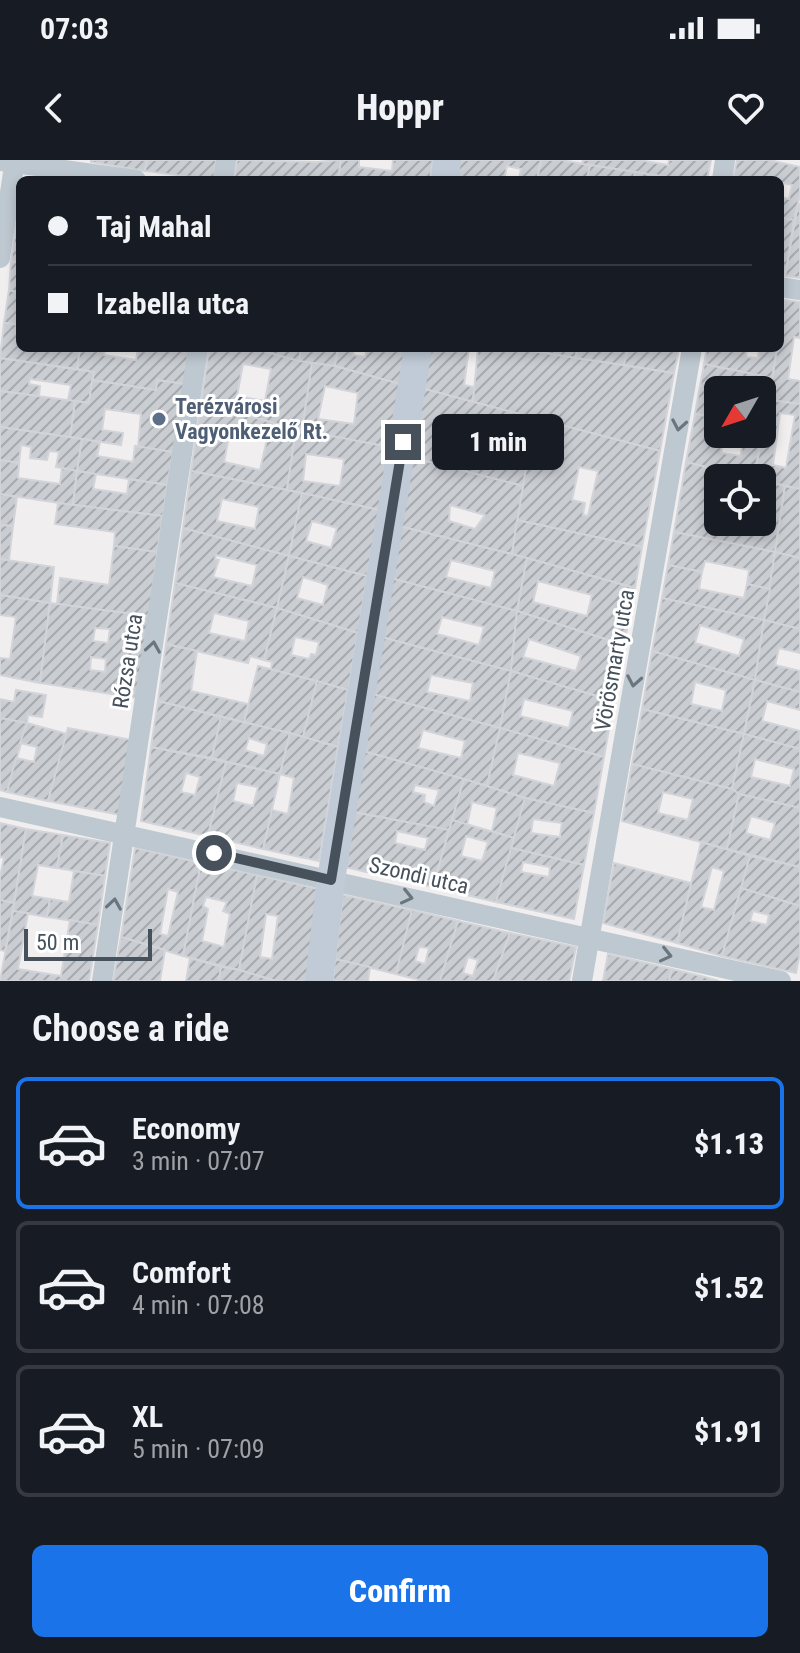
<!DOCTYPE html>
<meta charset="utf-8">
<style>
body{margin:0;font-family:"Roboto Condensed",sans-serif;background:#20242c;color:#f1f3f6;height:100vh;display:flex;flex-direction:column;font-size:30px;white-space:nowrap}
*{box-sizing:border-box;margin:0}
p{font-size:26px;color:#9ea1a6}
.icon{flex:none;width:44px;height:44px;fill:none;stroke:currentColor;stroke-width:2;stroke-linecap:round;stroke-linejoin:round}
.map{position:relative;height:821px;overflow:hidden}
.drawer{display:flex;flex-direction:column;background:#171b24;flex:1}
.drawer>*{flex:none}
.guide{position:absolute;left:16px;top:16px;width:768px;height:176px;border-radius:12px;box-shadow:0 4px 12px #0003;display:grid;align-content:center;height:176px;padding:0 32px;background:#171b24}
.needle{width:52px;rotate:231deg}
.buttons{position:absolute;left:704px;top:216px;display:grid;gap:16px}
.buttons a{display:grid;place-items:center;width:72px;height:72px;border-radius:12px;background:#171b24;box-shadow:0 4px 12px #0003;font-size:40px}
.scale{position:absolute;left:24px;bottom:20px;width:128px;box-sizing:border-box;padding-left:8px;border:4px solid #46515b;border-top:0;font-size:22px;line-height:28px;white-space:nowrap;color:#46515b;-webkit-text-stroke:6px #fff;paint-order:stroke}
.end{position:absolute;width:36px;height:36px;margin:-18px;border:10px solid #46515b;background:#fff;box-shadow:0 0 0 4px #fff}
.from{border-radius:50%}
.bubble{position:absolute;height:56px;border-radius:12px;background:#171b24;box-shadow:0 4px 12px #0003;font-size:26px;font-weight:800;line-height:56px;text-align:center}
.guide b{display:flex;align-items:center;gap:28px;height:76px;font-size:30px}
.guide b+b{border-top:2px solid #363941}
.guide i{width:20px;height:20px;background:#f1f3f6}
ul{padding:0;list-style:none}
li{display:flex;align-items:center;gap:24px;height:132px;margin:0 16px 12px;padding:0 16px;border:4px solid #363941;border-radius:12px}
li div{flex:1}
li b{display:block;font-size:30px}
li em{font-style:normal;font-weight:800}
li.active{border-color:#1a73e8}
li>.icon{width:72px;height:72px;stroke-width:1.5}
h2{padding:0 32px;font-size:36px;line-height:96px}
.action{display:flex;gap:16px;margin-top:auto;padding:16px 32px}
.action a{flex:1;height:92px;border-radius:12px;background:#1a73e8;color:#fff;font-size:32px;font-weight:800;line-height:92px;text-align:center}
.status{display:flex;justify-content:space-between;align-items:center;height:56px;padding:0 40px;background:#171b24;direction:ltr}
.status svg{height:22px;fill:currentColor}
header{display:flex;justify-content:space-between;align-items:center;height:104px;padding:0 32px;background:#171b24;font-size:36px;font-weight:800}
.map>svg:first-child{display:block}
</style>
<div class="status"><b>07:03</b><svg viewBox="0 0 49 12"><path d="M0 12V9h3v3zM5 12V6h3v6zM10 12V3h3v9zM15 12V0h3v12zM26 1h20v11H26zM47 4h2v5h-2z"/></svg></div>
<header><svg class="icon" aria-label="back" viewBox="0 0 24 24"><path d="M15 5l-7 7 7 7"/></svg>Hoppr<svg class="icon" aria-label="heart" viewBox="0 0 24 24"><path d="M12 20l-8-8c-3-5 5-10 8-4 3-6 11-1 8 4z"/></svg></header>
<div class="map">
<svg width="800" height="821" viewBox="0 0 800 821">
<defs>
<pattern id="building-hatch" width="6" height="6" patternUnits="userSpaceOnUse" patternTransform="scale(2)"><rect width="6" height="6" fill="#cacdd2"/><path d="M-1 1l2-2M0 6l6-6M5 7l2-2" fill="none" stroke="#a6a9ad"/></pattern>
</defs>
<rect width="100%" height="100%" fill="#f0eeee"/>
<g fill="url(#building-hatch)" stroke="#d2d4d9" stroke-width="2" fill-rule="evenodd">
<polygon points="91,0 147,0 145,11 91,2"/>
<polygon points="147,0 216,0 214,20 145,11"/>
<polygon points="237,0 318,2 341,0 338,20 234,20"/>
<polygon points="341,0 359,0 359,7 392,11 393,0 433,0 430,20 338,20"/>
<polygon points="457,0 541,0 537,20 519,20 521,9 507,6 504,20 454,20"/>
<polygon points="541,0 561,0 590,5 587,20 564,20 565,18 556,16 555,20 537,20"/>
<polygon points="583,0 639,0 668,5 669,0 711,0 707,20 686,20 590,5 582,4"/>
<polygon points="737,0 769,0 800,7 800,35 794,60 780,58 780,37 789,39 792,25 783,23 780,36 780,20 733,20"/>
<polygon points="590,5 635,12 634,20 602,18 602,20 587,20"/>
<polygon points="635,12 686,20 634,20"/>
<polygon points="20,39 20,103 11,101"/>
<polygon points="798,44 800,44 800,118 785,116"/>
<polygon points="783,58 794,60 785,116 780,115"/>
<polygon points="11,101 20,103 20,133 9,130"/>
<polygon points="9,130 20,133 20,165 4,163"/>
<polygon points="784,140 800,142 800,178 794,177 788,219 800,221 800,244 769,240 777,188 780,188"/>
<polygon points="4,163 20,165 20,188 80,188 77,209 0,198"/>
<polygon points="80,188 105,188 104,195 136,200 138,188 189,188 184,224 157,220 156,230 92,220 94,212 77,209"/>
<path d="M209 188H252L312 203 302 271 201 243ZM243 204 271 209 265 241 237 236Z"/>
<polygon points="252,188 301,188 299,201"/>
<polygon points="301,188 338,188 335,206 299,201"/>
<polygon points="338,188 354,188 353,195 365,197 367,188 406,188 400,224 335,206"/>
<polygon points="427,188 469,188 464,225 474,227 473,242 421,228"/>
<polygon points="478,188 513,188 674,213 660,291 473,242"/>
<polygon points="535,188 577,188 576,198 535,191"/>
<polygon points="577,188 628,188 624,205 576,198"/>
<polygon points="628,188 641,191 642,188 679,188 674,213 624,205"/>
<polygon points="707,188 747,188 746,197 758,198 759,188 777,188 772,218 704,204"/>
<polygon points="0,198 94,212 89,243 68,240 71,225 30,219 29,224 40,226 39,236 0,231"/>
<path d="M312 203 335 206 400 224 389 287 302 271ZM325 226 358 233 354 264 318 259Z"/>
<polygon points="704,204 772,218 763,267 762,230 718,230 718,258 695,254"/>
<polygon points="92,220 156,230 157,220 184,224 173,292 138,287 141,254 105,249 102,270 123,273 121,285 70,277 75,241 89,243"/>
<path d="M421 228 535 258 523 326 410 297ZM467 264 508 273 504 302 462 290Z"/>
<polygon points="0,231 75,241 70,277 0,267"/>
<path d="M769 240 800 244V329L754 318ZM780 253 795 255 786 308 773 305Z"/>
<path d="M201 243 296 269 287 330 191 311ZM230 271 267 279 260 310 224 302Z"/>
<path d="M695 254 718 258V274H762L763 267 754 318 686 302ZM723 280 742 284 741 296 721 293Z"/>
<path d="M535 258 660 291 642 387 517 360ZM579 307 598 311 588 356 583 355 585 343 572 340Z"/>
<polygon points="0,267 82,279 77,311 56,307 59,292 49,291 47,300 30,298 31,287 21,285 19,303 0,300"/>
<path d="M296 269 389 287 379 350 287 330ZM306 294 344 299 340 326 303 321Z"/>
<polygon points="82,279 100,282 97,296 133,302 135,286 173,292 167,325 77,311"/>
<path d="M410 297 523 326 512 394 399 366ZM450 345 485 355 475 369 449 361Z"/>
<polygon points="0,300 19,303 18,318 60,324 62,308 77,311 73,345 0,334"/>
<polygon points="686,302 750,318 718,318 718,364 754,371 755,362 762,362 762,321 785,326 775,392 674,372"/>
<polygon points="77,311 96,314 93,329 127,334 129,319 167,325 163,356 73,345"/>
<path d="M191 311 302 333 289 396 183 368ZM222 339 259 347 255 369 217 361Z"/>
<polygon points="785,326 800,329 800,398 775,392"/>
<path d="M302 333 379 350 367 416 289 396ZM312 361 337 368 331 388 306 381Z"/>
<polygon points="0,334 17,337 13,366 0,365"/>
<polygon points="58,343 163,356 157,392 114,386 115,372 55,364"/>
<polygon points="517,360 642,387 635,428 512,394"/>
<polygon points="0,365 13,366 9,400 0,399"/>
<path d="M399 366 527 398 517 451 390 418ZM451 400 495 411 491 428 446 417Z"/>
<path d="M183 368 289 396 277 448 175 423ZM216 395 257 405 252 426 213 417 219 400 215 399Z"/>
<polygon points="674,372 775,392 770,429 747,424 749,410 705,401 702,412 668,405"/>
<polygon points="114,386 157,392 149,456 57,444 60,418 109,425"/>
<polygon points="775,392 800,398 800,469 764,460"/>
<path d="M289 396 367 416 358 473 277 448ZM303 417 328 425 323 445 297 438Z"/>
<path d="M527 398 635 428 624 485 517 451ZM538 421 592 435 587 456 533 442Z"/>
<polygon points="0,399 54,407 50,443 0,435"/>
<polygon points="668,405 702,412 699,429 744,438 747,424 770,429 764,460 662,438"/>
<path d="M390 418 517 451 511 511 381 477ZM442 457 484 467 479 485 437 474Z"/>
<path d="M175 423 277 448 264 500 250 496 248 503 166 484ZM214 453 249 461 245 481 209 473Z"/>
<polygon points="0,435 50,443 40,523 0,515 0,498 10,499 16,457 0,455"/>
<path d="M662 438 764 460 755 520 652 491ZM700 465 744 479 739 496 695 483Z"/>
<path d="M50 443 149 456 138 538 40 523ZM95 468 110 469 108 483 93 481ZM91 497 106 499 105 512 90 510Z"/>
<path d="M277 448 358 473 348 530 271 510 272 502 264 500ZM295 477 319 482 316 495 311 494 309 499 291 495Z"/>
<path d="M517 451 624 485 614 541 511 511ZM529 479 581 496 576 511 523 497Z"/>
<polygon points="764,460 800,469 800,493 779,488 775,505 800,511 800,532 755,520"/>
<path d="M381 477 511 511 500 568 372 534ZM431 515 473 523 470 541 427 532Z"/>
<polygon points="166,484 197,491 191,531 248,544 244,562 158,541"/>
<path d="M652 491 755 520 744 574 642 549ZM695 522 726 530 722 551 691 544Z"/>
<polygon points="258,506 317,521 303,577 244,562"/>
<path d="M511 511 614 541 604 597 500 568ZM524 539 573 551 569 568 520 556Z"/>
<polygon points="755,520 800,532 800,550 767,541 762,561 800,571 800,589 744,574"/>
<polygon points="317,521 348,530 338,587 303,577"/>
<polygon points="16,530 46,535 42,557 28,555 27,563 0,558 0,539 14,542"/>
<path d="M372 534 500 568 487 626 363 591ZM423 570 465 581 461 598 418 588Z"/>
<polygon points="158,541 221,557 212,598 151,587"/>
<polygon points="642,549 744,574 732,629 632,604"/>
<path d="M221 557 290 573 280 614 212 598ZM249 578 267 584 264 596 245 590Z"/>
<polygon points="0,558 27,563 7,632 0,630"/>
<polygon points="27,563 67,574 48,641 7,632 16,598 34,602 37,587 20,583"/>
<polygon points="68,568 132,580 121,655 48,641"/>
<path d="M500 568 604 597 594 653 525 638 487 626ZM518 593 560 603 554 626 513 615Z"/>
<polygon points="290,573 338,587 319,701 263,689 272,650 288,654 294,618 280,614"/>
<path d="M744 574 800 589V648L739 634 732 629ZM755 599 794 609 790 626 751 617Z"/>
<path d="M151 587 226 602 208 676 141 661ZM186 613 200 617 195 635 181 632Z"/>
<path d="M363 591 464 619 449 670 353 652ZM415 625 439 630 434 646 424 642 425 635 413 632Z"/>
<path d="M226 602 280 614 263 689 208 676ZM237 623 258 627 253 646 233 641Z"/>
<path d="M632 604 732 629 739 634 727 689 622 661ZM663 632 693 639 688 660 658 653Z"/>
<polygon points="464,619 525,638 514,678 492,671 497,648 472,642 467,665 452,660"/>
<path d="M739 634 800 648V707L727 689ZM751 656 775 663 770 680 746 673Z"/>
<path d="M525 638 594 653 584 705 511 688ZM533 659 562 663 560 677 531 673Z"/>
<path d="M353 652 449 670 433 727 344 707ZM397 671 428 678 425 690 395 683Z"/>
<path d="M452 660 514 678 496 742 433 727ZM466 676 488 682 482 701 461 696Z"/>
<polygon points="0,663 26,669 14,743 0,740 0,717 4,698 0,697"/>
<polygon points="26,669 63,675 57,708 38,705 32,736 50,739 47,757 13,751"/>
<polygon points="63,675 110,683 105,716 57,708"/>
<path d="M701 682 750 696 722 796 677 783ZM712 707 724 711 714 750 701 747Z"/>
<path d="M135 688 201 703 183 796 121 777ZM168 729 178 732 168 776 160 774Z"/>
<path d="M511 688 584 705 574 759 496 742ZM523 702 550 707 549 717 521 712Z"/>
<polygon points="750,696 800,707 800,746 741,728"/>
<path d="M201 703 257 715 239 810 183 796ZM206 737 227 742 223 751 230 754 224 787 202 781 208 749 203 746Z"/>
<polygon points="614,703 691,723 677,783 603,763"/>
<polygon points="74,711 105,716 98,765 47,757 50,739 69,742"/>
<path d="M257 715 318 729 307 821H276L239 810ZM266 754 278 756 272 799 260 797Z"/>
<path d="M741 728 800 746V793L796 813 722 796ZM753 751 769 755 767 765 750 761Z"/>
<polygon points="343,735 412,750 396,814 335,799"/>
<polygon points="0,740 14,743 5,791 0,790"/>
<path d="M412 750 458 761 440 821H423L396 814ZM419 787 429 788 425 804 415 801Z"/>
<polygon points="13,751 28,753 18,809 61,816 70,760 98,765 89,821 0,821"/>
<path d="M458 761 510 773 493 821H440ZM468 797 478 800 473 816 463 813Z"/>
<polygon points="510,773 576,787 569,821 493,821"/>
<polygon points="121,777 165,790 160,821 113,821"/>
<polygon points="608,794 672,809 669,821 603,821"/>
<polygon points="190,798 221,807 219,821 186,821"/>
<polygon points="335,799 370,807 368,821 333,821"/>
<polygon points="221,807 239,810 276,821 219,821"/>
<polygon points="672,809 701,816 719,821 669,821"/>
</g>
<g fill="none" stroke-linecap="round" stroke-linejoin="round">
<g stroke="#bec8d0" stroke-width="20">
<polyline points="0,1 136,20"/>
<polyline points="223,20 226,0"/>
<polyline points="722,20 725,0"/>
<polyline points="0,98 15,0"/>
<polyline points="780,127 800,130"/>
<polyline points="0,647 781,821"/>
<polyline points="102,821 198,188"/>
<polyline points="582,821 692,188"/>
</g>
<g stroke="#c0cbd7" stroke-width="28">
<polyline points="445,20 447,0"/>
<polyline points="319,821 331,720 418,188"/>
</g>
</g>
<defs><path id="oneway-chevron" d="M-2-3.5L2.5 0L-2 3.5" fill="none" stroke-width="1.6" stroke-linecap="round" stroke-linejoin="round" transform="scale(2)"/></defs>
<g stroke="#6a757e">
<use href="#oneway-chevron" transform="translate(679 265) rotate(100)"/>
<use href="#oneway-chevron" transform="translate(153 487) rotate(-81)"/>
<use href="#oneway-chevron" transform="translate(634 521) rotate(100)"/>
<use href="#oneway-chevron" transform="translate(407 737) rotate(13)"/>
<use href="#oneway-chevron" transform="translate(114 744) rotate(-81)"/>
<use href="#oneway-chevron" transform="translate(666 795) rotate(13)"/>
</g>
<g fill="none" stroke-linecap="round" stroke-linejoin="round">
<polyline stroke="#46515b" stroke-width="10" points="214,693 331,720 403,282"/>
</g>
<circle fill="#5c6f8a" stroke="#fff" stroke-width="3" cx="159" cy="259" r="8"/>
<g text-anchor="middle" stroke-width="6" stroke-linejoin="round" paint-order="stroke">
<g font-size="22" font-weight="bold" fill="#4e5e75" stroke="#fff" text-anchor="start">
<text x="175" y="254">Terézvárosi<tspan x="175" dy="25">Vagyonkezelő Rt.</tspan></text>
</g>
<g font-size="22" fill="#46515b" stroke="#fff">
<text transform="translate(614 500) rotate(-80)" y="8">Vörösmarty utca</text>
<text transform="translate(127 501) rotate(-81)" y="8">Rózsa utca</text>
<text transform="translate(419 715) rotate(13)" y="8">Szondi utca</text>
</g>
</g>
</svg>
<div class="buttons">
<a><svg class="needle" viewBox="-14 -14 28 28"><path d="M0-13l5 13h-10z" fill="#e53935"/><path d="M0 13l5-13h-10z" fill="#9ea1a6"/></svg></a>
<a><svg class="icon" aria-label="locate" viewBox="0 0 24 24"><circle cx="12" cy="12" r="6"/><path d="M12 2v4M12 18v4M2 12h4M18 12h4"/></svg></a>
</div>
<div class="scale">50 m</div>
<i class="end from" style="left:214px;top:693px"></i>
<i class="end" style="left:403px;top:282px"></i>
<div class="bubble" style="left:432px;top:254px;width:132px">1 min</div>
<div class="guide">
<b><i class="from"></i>Taj Mahal</b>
<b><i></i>Izabella utca</b>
</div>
</div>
<section class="drawer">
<h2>Choose a ride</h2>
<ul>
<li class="active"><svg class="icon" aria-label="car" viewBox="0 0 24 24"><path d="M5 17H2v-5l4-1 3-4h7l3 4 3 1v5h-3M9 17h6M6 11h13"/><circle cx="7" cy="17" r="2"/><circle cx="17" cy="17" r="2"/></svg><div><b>Economy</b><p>3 min · 07:07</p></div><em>$1.13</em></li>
<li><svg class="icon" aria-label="car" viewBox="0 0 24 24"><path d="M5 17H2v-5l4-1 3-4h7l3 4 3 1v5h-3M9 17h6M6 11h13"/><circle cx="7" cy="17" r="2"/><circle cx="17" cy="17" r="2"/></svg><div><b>Comfort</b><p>4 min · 07:08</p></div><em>$1.52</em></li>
<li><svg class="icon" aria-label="car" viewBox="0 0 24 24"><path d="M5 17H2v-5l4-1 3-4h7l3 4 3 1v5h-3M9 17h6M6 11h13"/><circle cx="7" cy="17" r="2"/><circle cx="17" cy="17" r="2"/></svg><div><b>XL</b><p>5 min · 07:09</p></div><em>$1.91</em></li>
</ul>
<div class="action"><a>Confirm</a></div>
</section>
